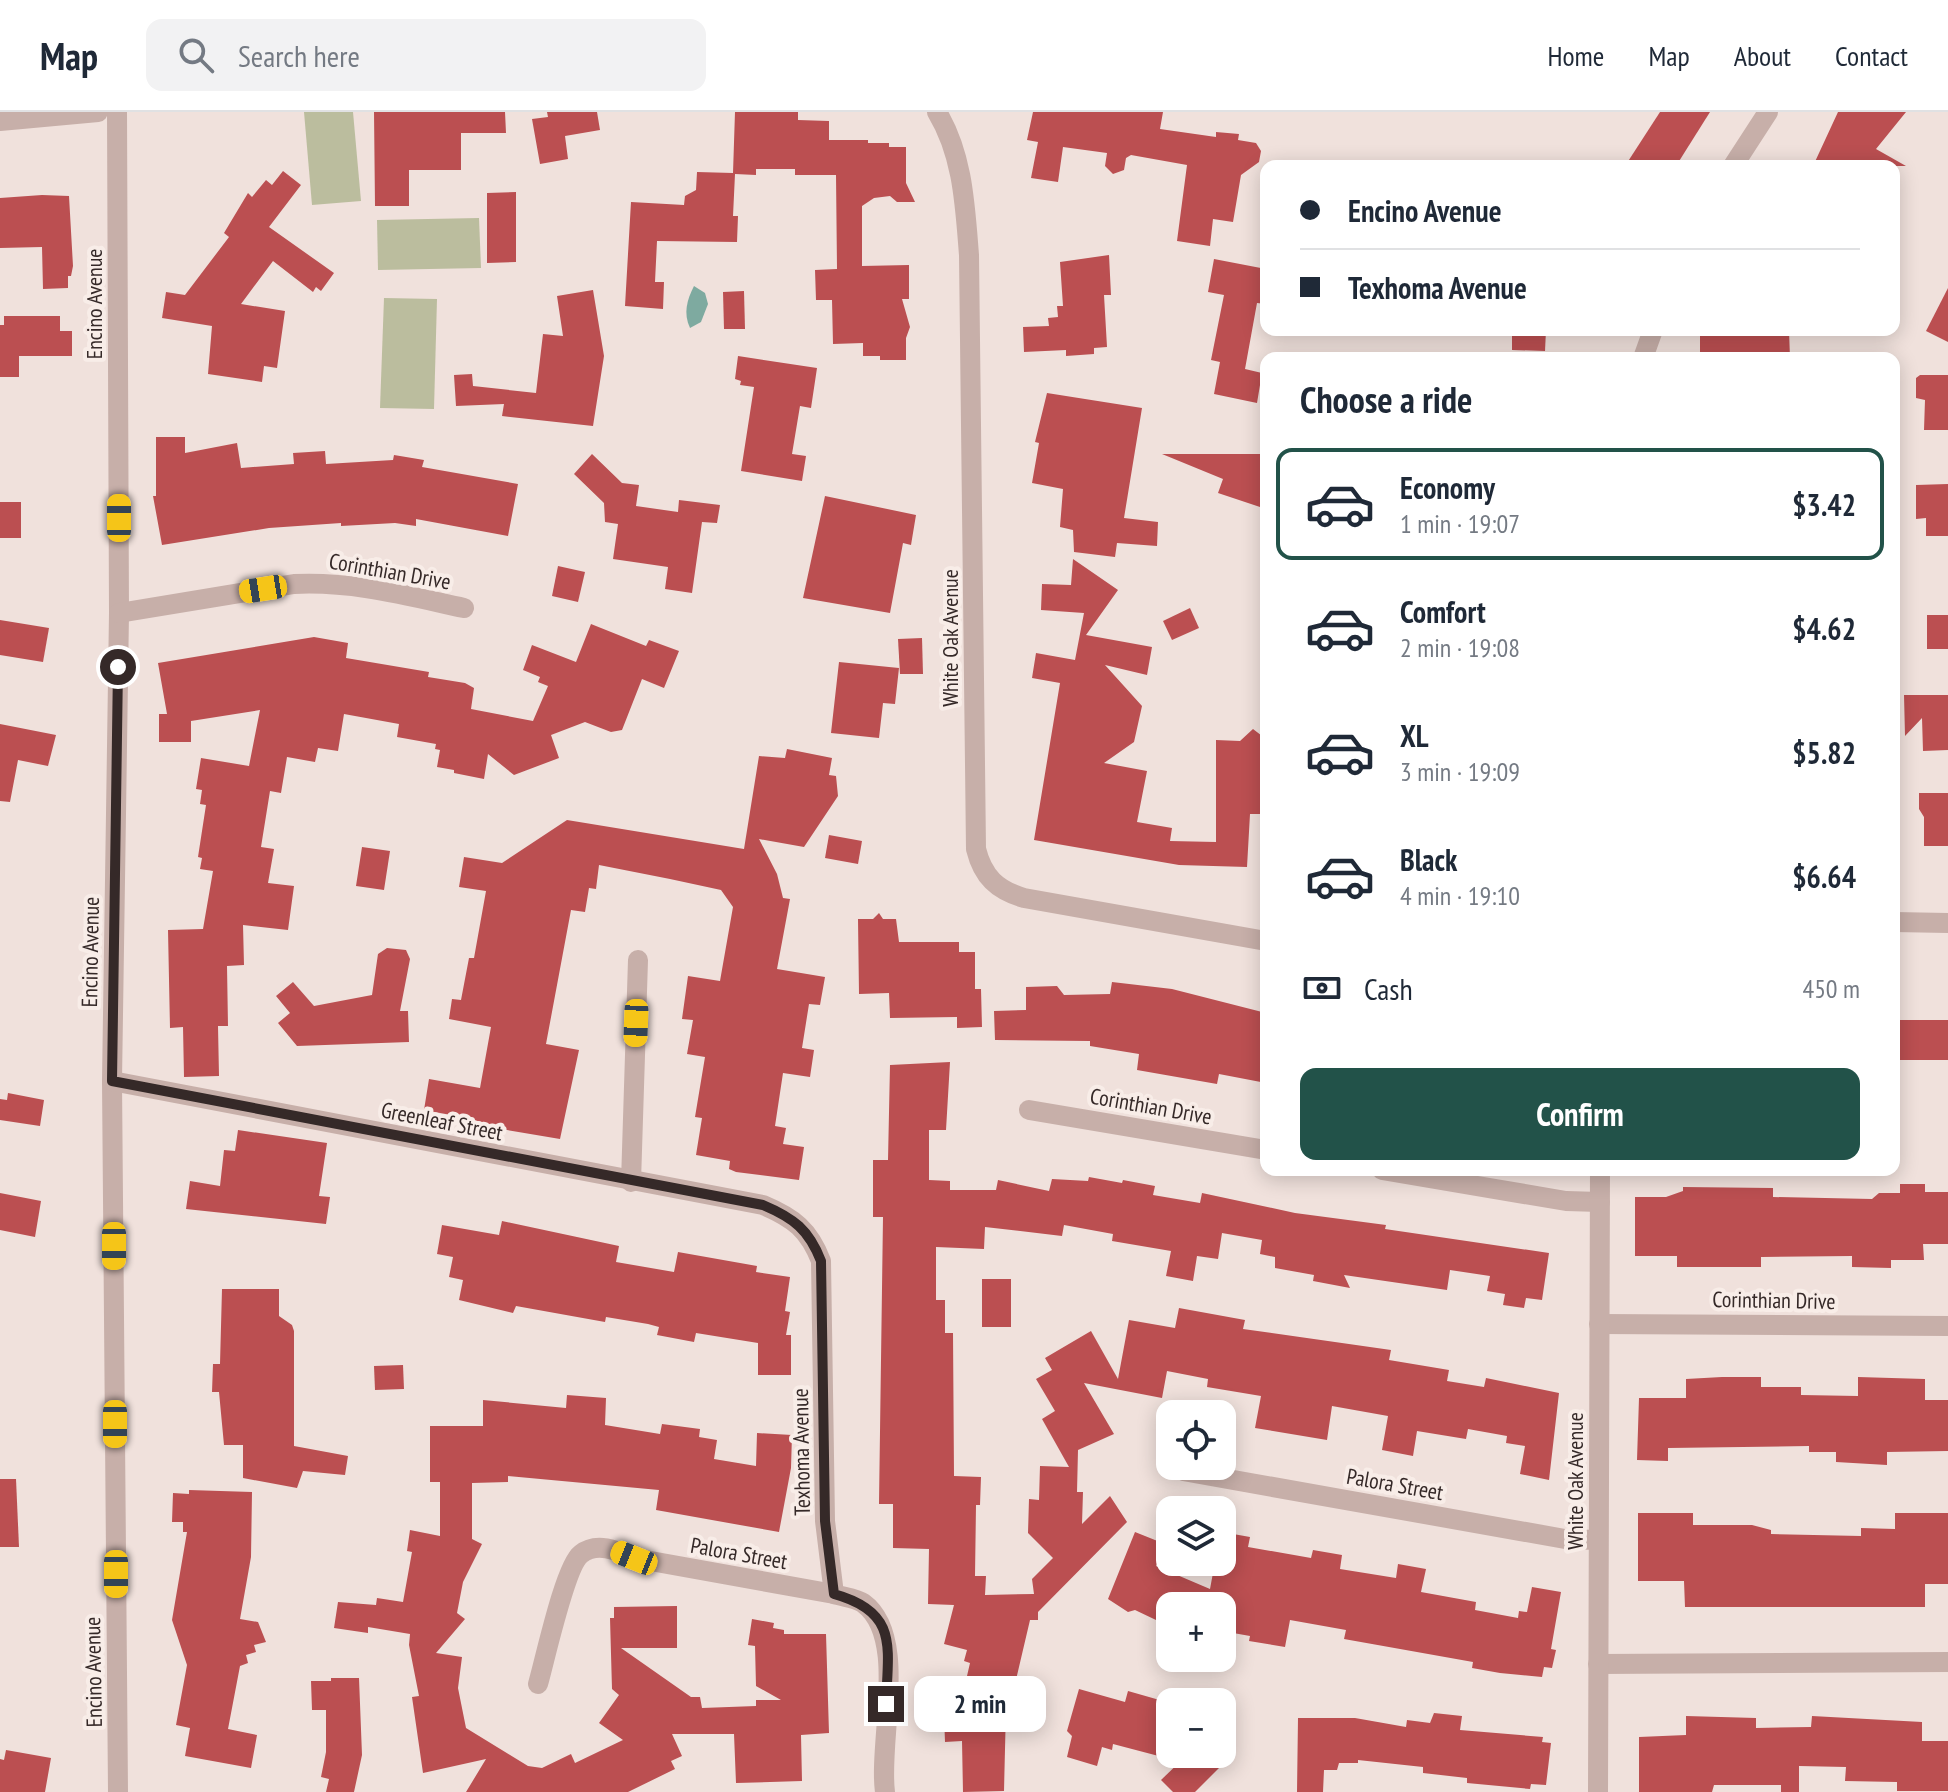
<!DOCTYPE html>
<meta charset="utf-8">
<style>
body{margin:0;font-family:"PT Sans Narrow",sans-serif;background:#f2f2f3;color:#1f2937;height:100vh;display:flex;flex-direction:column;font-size:30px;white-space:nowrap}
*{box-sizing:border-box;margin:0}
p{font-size:26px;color:#747a83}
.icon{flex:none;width:44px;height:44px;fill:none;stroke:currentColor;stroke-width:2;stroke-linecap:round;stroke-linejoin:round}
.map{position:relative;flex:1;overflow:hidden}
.details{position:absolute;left:1260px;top:240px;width:640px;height:824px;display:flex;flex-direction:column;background:#fff;border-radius:16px;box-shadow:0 4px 20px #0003}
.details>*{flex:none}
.banner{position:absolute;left:1260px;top:48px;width:640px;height:176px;border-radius:16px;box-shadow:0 4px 20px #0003;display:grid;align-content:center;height:176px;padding:0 40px;background:#fff}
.buttons{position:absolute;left:1156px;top:1288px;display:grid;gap:16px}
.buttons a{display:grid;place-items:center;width:80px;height:80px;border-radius:16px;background:#fff;box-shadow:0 4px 20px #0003;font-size:40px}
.end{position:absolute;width:36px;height:36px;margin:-18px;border:10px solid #352928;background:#fff;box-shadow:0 0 0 4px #fff}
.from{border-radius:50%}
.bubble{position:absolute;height:56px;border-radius:16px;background:#fff;box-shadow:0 4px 20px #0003;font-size:26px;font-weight:700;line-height:56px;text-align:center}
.car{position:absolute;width:24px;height:48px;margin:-24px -12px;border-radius:10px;box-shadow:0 0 6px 2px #0007;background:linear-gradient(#f5c518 24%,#345 0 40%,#f5c518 0 76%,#345 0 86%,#f5c518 0)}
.banner b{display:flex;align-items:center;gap:28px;height:76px;font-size:30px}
.banner b+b{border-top:2px solid #e0e1e3}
.banner i{width:20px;height:20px;background:#1f2937}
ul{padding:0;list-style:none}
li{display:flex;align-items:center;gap:24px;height:112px;margin:0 16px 12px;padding:0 24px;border:4px solid transparent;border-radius:16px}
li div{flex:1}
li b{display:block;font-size:30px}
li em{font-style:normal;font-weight:700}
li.current{border-color:#225249}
li>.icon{width:72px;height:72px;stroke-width:1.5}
h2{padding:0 40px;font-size:36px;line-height:96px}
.pay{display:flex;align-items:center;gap:20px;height:88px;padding:0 40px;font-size:30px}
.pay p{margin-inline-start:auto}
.button{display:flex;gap:16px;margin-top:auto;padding:16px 40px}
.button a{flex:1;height:92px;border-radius:16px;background:#225249;color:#fff;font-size:32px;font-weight:700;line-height:92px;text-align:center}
header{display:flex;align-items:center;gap:48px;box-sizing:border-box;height:112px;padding:0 40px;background:#fff;border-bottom:2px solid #e0e1e3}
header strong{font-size:38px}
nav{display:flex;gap:44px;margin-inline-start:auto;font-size:28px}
.search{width:560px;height:72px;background:#f2f2f3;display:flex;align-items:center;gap:20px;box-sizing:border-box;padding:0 28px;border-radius:16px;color:#747a83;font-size:30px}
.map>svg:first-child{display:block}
</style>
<header>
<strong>Map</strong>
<div class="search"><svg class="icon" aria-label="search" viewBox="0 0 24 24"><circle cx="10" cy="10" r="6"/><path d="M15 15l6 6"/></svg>Search here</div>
<nav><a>Home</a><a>Map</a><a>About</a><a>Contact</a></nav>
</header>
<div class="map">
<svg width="1948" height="1680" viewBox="0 0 1948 1680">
<rect width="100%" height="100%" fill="#f0e1dc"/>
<g fill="#bbbd9e">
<polygon points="304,0 353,0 361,89 312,93"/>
<polygon points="479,106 481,156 378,158 377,108"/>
<polygon points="384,186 437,187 434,297 380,296"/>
</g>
<path fill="#7eaaa0" d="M694 174 705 181 708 192 701 210 690 216C683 201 687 188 694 174Z"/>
<g fill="#bb4f51">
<polygon points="374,0 505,0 506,21 461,21 461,58 409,58 409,94 375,94"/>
<polygon points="547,0 597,0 600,18 565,24 568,47 540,52 532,7 548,5"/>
<polygon points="735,0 798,0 798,8 829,9 829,28 868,28 868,31 889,31 889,35 906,35 906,71 915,90 897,90 890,84 874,86 862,94 862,154 909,153 909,187 902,187 910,215 906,226 906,248 880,248 880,244 863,244 863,231 833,232 832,188 816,188 815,158 837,157 836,63 795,63 795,57 756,57 756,63 735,62 733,104 738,104 737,130 657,129 655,170 664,170 663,197 625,194 631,90 684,93 685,84 696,78 697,60 733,61"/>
<polygon points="1033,0 1163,0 1160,17 1216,25 1216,20 1239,22 1238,28 1256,31 1261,39 1259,50 1241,63 1233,110 1213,107 1210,134 1177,129 1187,53 1131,43 1126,46 1124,58 1113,62 1105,54 1107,41 1063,35 1058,70 1031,66 1038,30 1027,28"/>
<polygon points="1660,0 1710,0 1676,54 1625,54"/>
<polygon points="1838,0 1906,0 1876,37 1906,54 1813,54"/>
<polygon points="283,59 301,73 269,115 334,161 321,179 316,175 313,180 273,149 241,192 285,199 277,256 264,254 262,270 208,262 212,214 162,206 166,180 185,183 229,125 224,121 248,81 252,85 266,68 272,73"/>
<polygon points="516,80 516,150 487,151 487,81"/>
<polygon points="42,83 69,84 73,154 71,164 68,164 68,176 43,177 42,135 0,136 0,86"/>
<polygon points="1109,143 1111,183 1104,183 1107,235 1094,236 1094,242 1066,244 1066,238 1024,240 1023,215 1049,214 1048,206 1058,205 1057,194 1063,194 1060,150"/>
<polygon points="1214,147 1266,157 1266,192 1257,191 1245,257 1262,261 1257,291 1214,282 1220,250 1211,248 1224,183 1208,180"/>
<polygon points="1948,176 1948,230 1926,219"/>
<polygon points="593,178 604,244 593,314 502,304 504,292 456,294 454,263 472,262 473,274 536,281 543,222 563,224 557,184"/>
<polygon points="744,179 745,217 724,217 723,180"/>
<polygon points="4,204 60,204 60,219 72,219 72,244 19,244 19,265 0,265 0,213 4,213"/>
<polygon points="1512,218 1546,218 1545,239 1512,238"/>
<polygon points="1789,218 1790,246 1700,246 1700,224 1712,224 1712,219"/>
<polygon points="738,244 817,256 811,296 800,294 792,342 806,344 802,369 741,359 754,275 740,273 741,269 735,267"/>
<polygon points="1920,263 1948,263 1948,318 1924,318 1925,288 1916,286 1916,266"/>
<polygon points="1047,281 1142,296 1124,406 1158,410 1157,434 1117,431 1115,445 1074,440 1073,418 1060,415 1063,377 1032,371 1039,331 1035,330"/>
<polygon points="156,325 185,325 185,341 237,331 241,356 294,352 293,341 325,339 326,352 393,348 394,343 424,348 422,355 518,372 508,424 416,407 416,414 395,411 341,414 341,411 269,416 162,433 153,384 156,384"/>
<polygon points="592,342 622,371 639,373 636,394 678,400 679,388 720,393 717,411 702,410 692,481 665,477 668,455 613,447 618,412 605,410 604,391 574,362"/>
<polygon points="1162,342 1266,342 1266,397 1218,381 1223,367"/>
<polygon points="1948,372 1948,424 1926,424 1926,406 1916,407 1916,373"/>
<polygon points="825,384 916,403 911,433 903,431 890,501 803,486"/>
<rect x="0" y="390" width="21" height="36"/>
<polygon points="1073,447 1118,478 1086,523 1152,535 1147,563 1105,553 1142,594 1134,630 1104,651 1147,659 1137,710 1172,716 1170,729 1216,730 1216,628 1240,629 1253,617 1266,627 1266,702 1250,702 1247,755 1179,753 1034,728 1060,571 1032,566 1036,541 1075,548 1084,501 1041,498 1042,472 1071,473"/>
<polygon points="558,454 585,460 578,490 552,484"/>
<polygon points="1190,496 1199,516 1172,528 1163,509"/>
<rect x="1927" y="503" width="21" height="34"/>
<polygon points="0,508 49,516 43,550 0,543"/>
<polygon points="591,512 646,534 649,528 679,539 664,576 642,567 622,618 611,620 585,610 551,623 559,646 514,663 488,642 484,667 454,661 454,658 437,655 440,638 435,637 436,632 397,625 399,612 344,602 338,639 318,636 315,650 287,645 281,681 270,679 261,735 274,737 268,771 294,774 288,818 243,813 244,853 227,854 228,914 218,914 219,964 184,965 183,915 170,916 168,818 203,817 213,759 200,757 202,746 198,745 206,693 200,692 202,678 196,677 201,646 249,654 260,598 191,609 191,630 159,630 159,602 167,602 158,551 314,525 348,531 346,546 429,560 428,565 465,571 474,576 471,597 533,609 548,574 538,570 540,565 523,558 532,533 576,550"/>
<polygon points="922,526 923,562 900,562 898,527"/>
<polygon points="839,550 899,556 895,592 883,591 879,626 831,621"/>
<polygon points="1904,583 1948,583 1948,638 1923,639 1922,606 1905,624"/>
<polygon points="0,612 56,623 48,654 18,648 10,690 0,689"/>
<polygon points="787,637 832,646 829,663 836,664 838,684 804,735 759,727 777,762 783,786 790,787 777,857 825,865 820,893 809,892 802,936 814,938 810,965 783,961 775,1014 786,1016 783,1032 804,1035 799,1068 736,1060 729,1057 730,1049 696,1043 702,1006 695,1005 705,945 687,942 693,908 682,907 688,864 720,869 733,795 721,778 670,767 599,753 596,777 589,776 585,800 571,798 546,932 579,938 560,1027 466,1011 467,1006 424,998 429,967 480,976 491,915 449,907 452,887 461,888 469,846 474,846 486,779 459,775 464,745 502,751 567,708 744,737 759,644 785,646"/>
<polygon points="1919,681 1948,681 1948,734 1924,734 1924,705 1919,697"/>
<polygon points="829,723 862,729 858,752 825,746"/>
<polygon points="362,735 390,739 384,778 356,774"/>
<polygon points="879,801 883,807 896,807 899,830 959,830 959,840 975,840 975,877 981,877 982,915 957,916 957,905 890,906 889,881 859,882 858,807 873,807"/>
<polygon points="387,836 406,838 410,847 400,899 408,899 409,930 297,934 278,911 290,901 276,884 293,870 314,894 372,883 378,842"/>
<polygon points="1112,870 1172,877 1266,901 1266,971 1219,962 1217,972 1137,958 1139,942 1090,934 1090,929 995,928 994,899 1026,898 1026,875 1057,874 1064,883 1110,882"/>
<rect x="1894" y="908" width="54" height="40"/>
<polygon points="950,950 946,1018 929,1018 929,1068 950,1069 950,1078 996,1078 998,1068 1049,1079 1052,1067 1088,1069 1089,1065 1122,1071 1123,1068 1155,1074 1153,1083 1200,1091 1202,1081 1295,1101 1386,1113 1385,1117 1549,1141 1542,1188 1526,1186 1524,1196 1503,1193 1505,1182 1487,1179 1490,1164 1450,1158 1447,1178 1344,1163 1350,1176 1313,1169 1314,1163 1275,1156 1275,1145 1260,1142 1262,1128 1222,1121 1218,1147 1197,1144 1193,1169 1166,1164 1171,1139 1112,1129 1113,1122 1064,1113 1062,1124 985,1115 984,1137 936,1135 936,1188 945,1188 945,1221 953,1221 954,1364 981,1365 980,1393 976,1393 975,1464 986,1464 985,1483 1034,1482 1032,1467 1053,1446 1028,1421 1029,1387 1039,1388 1040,1354 1069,1355 1042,1307 1055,1299 1036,1267 1052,1258 1045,1246 1091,1219 1118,1267 1129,1208 1175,1216 1179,1196 1245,1208 1243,1217 1391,1238 1389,1248 1449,1258 1447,1269 1484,1275 1486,1266 1559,1281 1549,1368 1520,1362 1525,1334 1506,1331 1507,1324 1468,1317 1466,1327 1417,1319 1413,1344 1382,1338 1388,1304 1332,1294 1327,1328 1255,1316 1261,1284 1207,1275 1208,1267 1167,1259 1162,1286 1084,1271 1114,1322 1078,1338 1077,1380 1083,1380 1082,1412 1110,1384 1127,1410 1038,1500 1038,1508 1030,1508 1015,1572 1038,1573 1038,1597 1006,1596 1004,1679 963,1680 962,1629 945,1630 944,1603 958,1603 970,1551 964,1549 967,1538 944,1532 954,1493 928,1492 929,1437 893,1436 893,1392 879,1392 883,1105 873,1105 873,1048 888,1048 890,953"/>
<polygon points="8,981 44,988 40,1014 0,1008 0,987 7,988"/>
<polygon points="238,1018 327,1031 319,1084 330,1085 326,1112 186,1097 190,1069 220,1074 224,1038 235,1039"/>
<polygon points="1900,1072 1925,1072 1925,1080 1948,1080 1948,1132 1923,1132 1924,1148 1891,1148 1891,1156 1852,1155 1852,1144 1761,1145 1761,1155 1677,1155 1677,1144 1635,1144 1635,1085 1666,1085 1683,1079 1683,1075 1773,1076 1773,1085 1872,1087 1879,1081 1900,1081"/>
<polygon points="0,1081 41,1089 35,1125 0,1118"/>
<polygon points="502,1109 619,1134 616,1150 674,1160 678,1140 757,1154 756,1160 790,1165 785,1199 790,1200 786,1223 791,1223 791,1263 758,1263 758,1231 696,1221 694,1230 657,1223 659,1215 648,1212 606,1205 605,1210 516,1194 513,1201 459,1188 463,1168 449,1165 453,1145 437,1142 442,1113 499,1123"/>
<rect x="982" y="1167" width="29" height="48"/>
<polygon points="222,1177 279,1177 279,1204 292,1213 294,1219 294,1334 348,1344 345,1363 303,1359 297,1376 243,1366 243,1333 224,1333 219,1280 212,1280 213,1252 220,1252"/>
<polygon points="403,1253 404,1277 375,1278 374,1254"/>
<polygon points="1722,1265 1761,1265 1761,1275 1801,1275 1801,1283 1858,1284 1858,1265 1925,1267 1925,1288 1948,1288 1948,1339 1887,1340 1887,1353 1836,1350 1836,1340 1809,1340 1809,1334 1668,1336 1668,1349 1637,1348 1639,1286 1686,1286 1686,1267"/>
<polygon points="567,1283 606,1286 605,1313 660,1322 662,1312 700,1317 699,1325 717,1328 714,1347 756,1354 757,1321 792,1323 791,1356 779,1420 656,1398 659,1378 508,1364 508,1370 472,1371 472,1427 482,1432 463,1470 457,1501 465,1507 436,1541 462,1545 458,1576 466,1616 528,1654 542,1656 571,1642 575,1651 623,1628 599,1611 619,1583 612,1577 610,1506 614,1506 614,1495 677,1494 677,1536 621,1536 691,1585 700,1585 702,1596 756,1594 756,1588 781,1588 756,1574 755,1534 748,1533 752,1507 774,1511 773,1516 784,1518 784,1522 826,1522 829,1621 801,1623 802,1669 736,1671 734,1622 672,1622 682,1644 671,1649 675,1657 628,1680 466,1680 486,1647 423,1661 412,1585 419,1584 409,1533 410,1522 368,1515 368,1521 334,1516 338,1490 376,1493 377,1486 403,1490 412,1440 407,1439 410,1418 440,1424 440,1370 430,1370 430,1314 483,1314 483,1288 566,1296"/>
<polygon points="0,1367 16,1367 19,1435 0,1435"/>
<polygon points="189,1378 252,1380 251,1445 240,1507 258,1510 266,1530 254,1533 256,1540 246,1543 248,1551 240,1554 228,1617 257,1623 251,1656 185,1644 190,1616 176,1613 187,1553 172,1508 187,1420 183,1420 183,1410 172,1410 173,1381 189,1382"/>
<polygon points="1638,1401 1693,1401 1693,1413 1752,1413 1771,1418 1771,1422 1861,1424 1861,1416 1895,1417 1895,1401 1948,1401 1948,1472 1925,1472 1925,1495 1685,1495 1684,1469 1638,1469"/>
<polygon points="1135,1420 1165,1432 1156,1454 1210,1477 1215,1450 1222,1450 1222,1420 1250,1425 1248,1435 1311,1446 1313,1438 1342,1443 1340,1457 1396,1466 1398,1452 1426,1457 1421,1480 1476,1490 1475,1498 1518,1506 1519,1499 1527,1500 1532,1475 1561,1480 1551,1537 1556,1538 1552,1556 1544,1555 1542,1565 1500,1561 1472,1556 1473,1550 1344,1527 1346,1518 1290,1508 1285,1535 1249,1529 1250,1524 1222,1519 1222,1494 1181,1494 1164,1487 1156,1508 1135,1498 1128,1500 1108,1487"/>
<polygon points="331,1566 359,1566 362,1643 354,1680 326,1680 329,1667 321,1665 326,1640 326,1598 312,1598 311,1569 331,1569"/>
<polygon points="1079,1577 1125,1590 1128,1579 1170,1591 1170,1647 1113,1632 1112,1638 1102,1635 1097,1654 1067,1645 1072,1624 1067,1619"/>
<polygon points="1434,1601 1462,1604 1460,1618 1543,1625 1542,1630 1551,1631 1546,1673 1531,1672 1530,1677 1467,1671 1467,1666 1423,1661 1423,1655 1358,1648 1358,1651 1339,1651 1337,1658 1324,1658 1323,1680 1297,1680 1298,1606 1355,1606 1406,1615 1407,1608 1430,1611"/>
<polygon points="1686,1604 1756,1606 1756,1616 1811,1615 1812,1604 1922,1610 1922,1629 1948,1629 1948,1679 1897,1679 1897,1670 1845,1669 1846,1655 1799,1654 1799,1680 1781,1680 1781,1673 1714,1673 1712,1680 1639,1680 1639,1625 1686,1623"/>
<polygon points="6,1638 51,1646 45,1680 0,1680 0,1647 4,1648"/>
<polygon points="1188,1642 1233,1642 1195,1680 1173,1680 1161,1668"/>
</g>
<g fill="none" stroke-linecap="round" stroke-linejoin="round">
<g stroke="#c7afa9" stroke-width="20">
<polyline points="117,0 119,501 112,969 118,1680"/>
<path d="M937 0C963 43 965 93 969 143L976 737C983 765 997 778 1024 786L1266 829"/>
<polyline points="0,9 98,0"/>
<polyline points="1733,54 1768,0"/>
<polyline points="1643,246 1653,218"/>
<path d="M119 501 294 472C353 469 408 484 464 496"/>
<polyline points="1894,810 1948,811"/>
<path d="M112 969 763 1093C794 1106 809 1118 821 1149L825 1409 834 1482C843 1485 856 1486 863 1491 909 1524 878 1629 885 1680"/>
<polyline points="1029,998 1266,1038"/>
<polyline points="1382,1058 1566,1089 1600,1090"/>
<polyline points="631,1070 638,848"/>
<polyline points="1599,1212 1948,1214"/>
<polyline points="1183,1359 1565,1427 1598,1428"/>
<polyline points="1598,1552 1948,1550"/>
<path d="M538 1572C545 1548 565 1454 581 1442 597 1429 618 1439 634 1446L834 1482"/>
<polyline points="1598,1680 1600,1058"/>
</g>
</g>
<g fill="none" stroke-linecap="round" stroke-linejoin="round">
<path stroke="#352928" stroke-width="10" d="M118 555 112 969 763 1093C794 1106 809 1118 821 1149L825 1409 834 1482C899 1500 888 1535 886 1592"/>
</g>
<g text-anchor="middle" stroke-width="8" stroke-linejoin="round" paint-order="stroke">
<g font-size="22" fill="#352928" stroke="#f8ede8">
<text transform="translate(94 192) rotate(-90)" y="8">Encino Avenue</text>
<text transform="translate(390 459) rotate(10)" y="8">Corinthian Drive</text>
<text transform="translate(950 526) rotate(-90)" y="8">White Oak Avenue</text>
<text transform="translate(90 840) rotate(-89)" y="8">Encino Avenue</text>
<text transform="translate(1151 994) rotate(10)" y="8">Corinthian Drive</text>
<text transform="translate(442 1009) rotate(11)" y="8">Greenleaf Street</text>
<text transform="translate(1774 1188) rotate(1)" y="8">Corinthian Drive</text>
<text transform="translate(801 1340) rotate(-91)" y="8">Texhoma Avenue</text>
<text transform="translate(1575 1369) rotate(-90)" y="8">White Oak Avenue</text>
<text transform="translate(1395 1372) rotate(10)" y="8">Palora Street</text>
<text transform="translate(739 1441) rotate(10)" y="8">Palora Street</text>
<text transform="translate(93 1560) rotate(-91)" y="8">Encino Avenue</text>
</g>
</g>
</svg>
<div class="buttons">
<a><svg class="icon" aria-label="locate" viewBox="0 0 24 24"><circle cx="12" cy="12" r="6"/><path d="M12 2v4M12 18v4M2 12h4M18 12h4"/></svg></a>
<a><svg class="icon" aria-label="layers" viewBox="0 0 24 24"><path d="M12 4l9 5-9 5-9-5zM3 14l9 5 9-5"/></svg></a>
<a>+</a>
<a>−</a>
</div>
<i class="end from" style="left:118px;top:555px"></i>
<i class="end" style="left:886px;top:1592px"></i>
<div class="bubble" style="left:914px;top:1564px;width:132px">2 min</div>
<i class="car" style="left:119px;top:406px;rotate:0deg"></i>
<i class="car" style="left:263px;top:477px;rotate:261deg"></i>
<i class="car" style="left:636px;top:911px;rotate:182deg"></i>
<i class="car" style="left:114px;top:1134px;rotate:180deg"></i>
<i class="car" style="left:115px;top:1312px;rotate:180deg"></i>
<i class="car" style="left:634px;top:1446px;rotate:292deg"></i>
<i class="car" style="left:116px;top:1462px;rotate:180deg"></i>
<div class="banner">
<b><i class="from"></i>Encino Avenue</b>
<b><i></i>Texhoma Avenue</b>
</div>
<section class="details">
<h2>Choose a ride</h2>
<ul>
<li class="current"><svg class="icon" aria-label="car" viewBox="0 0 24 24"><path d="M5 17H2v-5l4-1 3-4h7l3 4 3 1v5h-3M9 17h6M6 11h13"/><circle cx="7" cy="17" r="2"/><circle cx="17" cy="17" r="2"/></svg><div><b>Economy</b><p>1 min · 19:07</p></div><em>$3.42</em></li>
<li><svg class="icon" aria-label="car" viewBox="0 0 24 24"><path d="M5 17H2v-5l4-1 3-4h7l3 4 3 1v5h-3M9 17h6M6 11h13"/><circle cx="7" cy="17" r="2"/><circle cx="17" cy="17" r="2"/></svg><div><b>Comfort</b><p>2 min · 19:08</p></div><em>$4.62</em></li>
<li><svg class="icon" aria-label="car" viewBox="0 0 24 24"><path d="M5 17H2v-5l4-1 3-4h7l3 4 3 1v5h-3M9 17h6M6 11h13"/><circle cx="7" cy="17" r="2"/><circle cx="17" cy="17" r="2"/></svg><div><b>XL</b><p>3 min · 19:09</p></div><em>$5.82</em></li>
<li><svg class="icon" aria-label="car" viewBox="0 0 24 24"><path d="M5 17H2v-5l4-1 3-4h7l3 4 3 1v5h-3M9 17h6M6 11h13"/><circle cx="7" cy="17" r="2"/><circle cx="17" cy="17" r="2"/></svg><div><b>Black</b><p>4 min · 19:10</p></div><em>$6.64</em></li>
</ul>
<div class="pay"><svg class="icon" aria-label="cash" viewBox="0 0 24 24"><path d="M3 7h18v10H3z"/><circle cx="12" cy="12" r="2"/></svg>Cash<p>450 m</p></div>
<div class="button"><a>Confirm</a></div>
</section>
</div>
